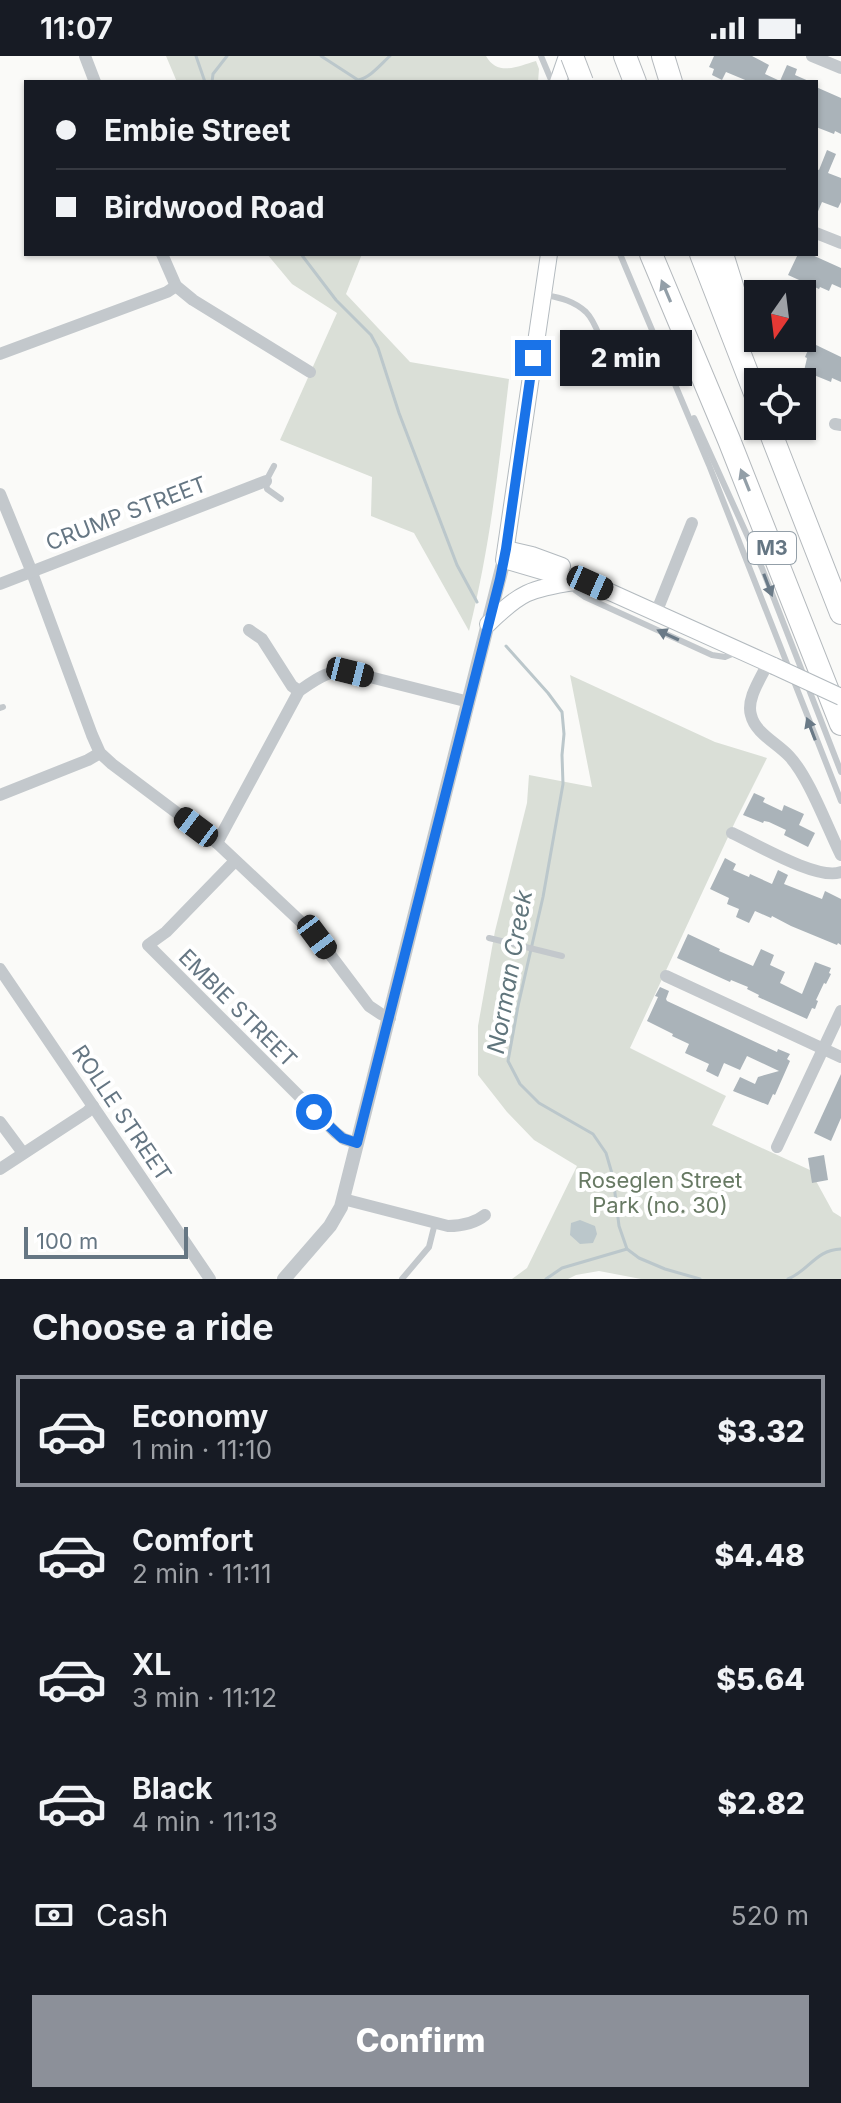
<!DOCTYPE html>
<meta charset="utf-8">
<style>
body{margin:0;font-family:Inter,sans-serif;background:#242831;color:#f1f3f6;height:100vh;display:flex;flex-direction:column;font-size:30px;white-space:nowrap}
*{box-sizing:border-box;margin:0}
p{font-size:26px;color:#9ea1a6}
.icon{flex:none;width:44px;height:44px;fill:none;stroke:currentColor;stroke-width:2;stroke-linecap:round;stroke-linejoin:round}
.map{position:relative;height:1223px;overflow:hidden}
.details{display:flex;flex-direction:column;background:#171b24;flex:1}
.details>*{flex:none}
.top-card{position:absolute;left:24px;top:24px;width:794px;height:176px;border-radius:0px;box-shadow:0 2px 6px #0004;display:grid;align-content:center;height:176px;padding:0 32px;background:#171b24}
.needle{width:52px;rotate:194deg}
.buttons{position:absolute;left:744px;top:224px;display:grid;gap:16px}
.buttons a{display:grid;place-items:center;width:72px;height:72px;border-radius:0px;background:#171b24;box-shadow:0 2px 6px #0004;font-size:40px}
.scale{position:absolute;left:24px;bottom:20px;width:164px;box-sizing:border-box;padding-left:8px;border:4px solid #657683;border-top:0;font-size:22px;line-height:28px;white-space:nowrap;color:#657683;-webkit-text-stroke:6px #fff;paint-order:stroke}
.end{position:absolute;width:36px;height:36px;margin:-18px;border:10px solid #1a73e8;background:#fff;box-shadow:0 0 0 4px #fff}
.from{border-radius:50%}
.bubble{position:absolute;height:56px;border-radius:0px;background:#171b24;box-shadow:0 2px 6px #0004;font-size:26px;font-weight:800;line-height:56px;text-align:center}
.car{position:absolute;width:24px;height:48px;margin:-24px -12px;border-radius:10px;box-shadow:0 0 6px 2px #0007;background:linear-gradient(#222 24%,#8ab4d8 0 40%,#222 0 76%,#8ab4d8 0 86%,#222 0)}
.top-card b{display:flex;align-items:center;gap:28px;height:76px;font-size:30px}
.top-card b+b{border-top:2px solid #363941}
.top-card i{width:20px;height:20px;background:#f1f3f6}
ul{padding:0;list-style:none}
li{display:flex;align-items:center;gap:24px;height:112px;margin:0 16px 12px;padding:0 16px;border:4px solid transparent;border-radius:0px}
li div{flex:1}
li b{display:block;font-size:30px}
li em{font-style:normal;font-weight:800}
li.current{border-color:#8c9099}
li>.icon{width:72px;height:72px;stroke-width:1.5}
h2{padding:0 32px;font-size:36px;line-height:96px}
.pay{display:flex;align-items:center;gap:20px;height:88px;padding:0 32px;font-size:30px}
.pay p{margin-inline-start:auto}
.button{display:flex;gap:16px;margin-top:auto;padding:16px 32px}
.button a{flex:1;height:92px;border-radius:0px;background:#8c9099;color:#fff;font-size:32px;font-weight:800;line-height:92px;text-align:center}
.status{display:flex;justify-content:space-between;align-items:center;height:56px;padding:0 40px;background:#171b24;direction:ltr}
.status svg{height:22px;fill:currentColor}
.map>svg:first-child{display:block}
</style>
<div class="status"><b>11:07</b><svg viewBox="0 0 49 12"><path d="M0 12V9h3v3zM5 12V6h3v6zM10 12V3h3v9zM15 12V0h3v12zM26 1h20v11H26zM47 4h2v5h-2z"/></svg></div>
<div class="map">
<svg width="841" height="1223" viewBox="0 0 841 1223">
<rect width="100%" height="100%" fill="#fafaf8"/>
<g fill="#dadfd7">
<path d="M166 0H486C498 21 518 10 536 5L539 13 538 26H177Z"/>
<path d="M267 198H362L346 238 410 306 509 323C499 408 490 492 469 575L414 477 371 460 372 421 280 384 337 257 292 228Z"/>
<polygon points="570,619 715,686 767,702 735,766 630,992 726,1040 712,1069 810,1114 833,1156 841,1161 841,1223 641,1223 599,1215 576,1219 568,1223 512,1223 527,1212 577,1110 534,1084 507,1056 478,1019 478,970 495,875 527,747 529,719 592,731"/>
</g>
<polygon fill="#bbc7cb" points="580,1164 595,1170 597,1178 593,1187 580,1188 570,1179 571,1167"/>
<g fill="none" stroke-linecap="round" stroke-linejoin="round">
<g stroke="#bbc7cb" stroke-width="3">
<polyline points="196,0 205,26"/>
<path d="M321 0 358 24C370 22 381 8 390 0"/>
<polyline points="212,26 213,18 227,0"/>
<polyline points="301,198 336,244 371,279 378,292 399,357 457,509 477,546"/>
<polyline points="506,590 548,637 562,656 564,678 562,699 563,728 543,841 518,950 508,1005 520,1028 539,1047 593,1078 606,1097 613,1121 619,1170 627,1193 639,1202 665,1213 700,1223"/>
<polyline points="546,1223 562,1212 627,1193"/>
<path d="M788 1223C810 1214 815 1194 841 1193"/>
</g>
</g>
<g fill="#aab3b9">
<polygon points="714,0 752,0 769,9 765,18 780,25 787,9 797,13 795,19 811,26 750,26 726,16 722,24 712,19 714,13 709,11"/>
<polygon points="816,31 841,42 841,78 835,75 834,78 816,71"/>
<polygon points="827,94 836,98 828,117 841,122 841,146 838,152 822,146 816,160 816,113 819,114"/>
<polygon points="798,198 810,198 841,212 841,232 832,228 829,235 820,231 819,233 788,219"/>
<polygon points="814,288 841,301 841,326 832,322 831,326 804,315 807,302 805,301 809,292 812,294"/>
<polygon points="754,737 765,742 763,746 782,755 784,749 804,758 799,769 815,777 808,791 784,779 786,774 769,766 764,765 763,767 743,759"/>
<polygon points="725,802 736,808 733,814 749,821 750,818 772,828 778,814 788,819 784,828 822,843 825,835 841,843 841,889 838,887 837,889 791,870 772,860 771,862 755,855 749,867 736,861 739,853 727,848 729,842 710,833"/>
<polygon points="688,878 720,893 719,895 753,910 761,893 774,899 770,909 785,916 780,927 802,938 815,906 831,912 829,917 831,918 826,928 824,927 816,944 818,945 815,953 812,952 807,963 758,941 759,939 747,933 748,931 731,924 730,926 677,902"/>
<polygon points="660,931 669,935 666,943 667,945 777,996 778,993 790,998 787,1003 790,1005 775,1039 773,1038 768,1049 733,1035 740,1021 755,1028 758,1021 779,1015 747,1000 740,1014 724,1007 718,1021 706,1015 709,1008 685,997 689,988 672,980 673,978 647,965 658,941 655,940"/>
<polygon points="841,1018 841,1062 831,1085 814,1077"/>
<polygon points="824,1099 828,1124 812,1127 808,1102"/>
</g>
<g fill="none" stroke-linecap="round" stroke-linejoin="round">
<g stroke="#b3babf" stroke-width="18">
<g id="secondary">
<polyline points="558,26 567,0"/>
<polyline points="549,198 504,504 576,525 590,527 774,610"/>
<polyline points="506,493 532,499 562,510"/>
<path d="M488 568C521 536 529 533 574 526"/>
</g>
</g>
<g stroke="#b4b9bd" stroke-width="24">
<g id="motorway">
<polyline points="625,0 635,26"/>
<polyline points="663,0 671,26"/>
<polyline points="651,198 729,384 841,668"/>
<polyline points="701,198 758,345"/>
<polyline points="722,198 748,281"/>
<polyline points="768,370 841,557"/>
</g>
</g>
<g stroke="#c3c8cc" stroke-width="6">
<polyline points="541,0 552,26"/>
<polyline points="620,198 709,409 841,745"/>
<path d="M546 239C561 242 574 245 586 256 596 266 599 282 606 294 619 318 645 316 666 305"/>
<polyline points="694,362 762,512 804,620"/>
<polyline points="274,410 266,425 267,433 281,443"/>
<polyline points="571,529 575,534 585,541 712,599 725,601 737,596"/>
<polyline points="808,631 841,716"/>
<polyline points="0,652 3,651"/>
<polyline points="489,882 562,900"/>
<polyline points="402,1223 429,1191 435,1167"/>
</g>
<g stroke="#c3c8cc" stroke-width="12">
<polyline points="85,0 95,26"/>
<polyline points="812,0 841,12"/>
<polyline points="816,177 841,187"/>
<polyline points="162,198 176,230 193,244 310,316"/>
<polyline points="0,298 167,236 176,230"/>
<polyline points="835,368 841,369"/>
<polyline points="0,438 31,514 92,679 100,697 112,708 217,787 317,881 369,950 381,958 390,962"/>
<polyline points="0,528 266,425"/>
<polyline points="656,557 692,467"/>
<polyline points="249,574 262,583 292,630 299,635"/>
<path d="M768 607C761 622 746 643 751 659 755 677 777 687 789 700 809 721 827 771 841 799"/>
<polyline points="0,739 88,704 100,697"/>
<path d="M732 777C756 788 818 825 841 816"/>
<path d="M217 787 299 635C315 624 330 612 350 616L469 646"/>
<polyline points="235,805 166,876 148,889 336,1077 344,1083 357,1087"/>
<polyline points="0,913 210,1223"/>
<polyline points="666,920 841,1001"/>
<polyline points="0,1066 23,1097"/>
<polyline points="777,1091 841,955"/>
<polyline points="0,1113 87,1056 93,1050"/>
<path d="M343 1143 448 1170C462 1170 474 1168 485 1159"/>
</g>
<polyline stroke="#c3c8cc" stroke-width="14" points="284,1223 330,1170 341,1151 504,504"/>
<use href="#secondary" stroke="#fff" stroke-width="16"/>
<use href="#motorway" stroke="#fff" stroke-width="22"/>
<g stroke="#b3babf" stroke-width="18" stroke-linecap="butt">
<polyline id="secondary-bridge" points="774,610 841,641"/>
</g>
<g stroke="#b4b9bd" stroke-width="24" stroke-linecap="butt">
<polyline id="motorway-bridge" points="572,0 582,26"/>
</g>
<use href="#secondary-bridge" stroke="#fff" stroke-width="16"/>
<use href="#motorway-bridge" stroke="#fff" stroke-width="22"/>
</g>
<defs><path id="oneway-solid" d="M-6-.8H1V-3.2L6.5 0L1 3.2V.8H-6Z" transform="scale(2)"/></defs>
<g fill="#939fa8">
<use href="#oneway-solid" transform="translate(666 235) rotate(-113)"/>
<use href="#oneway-solid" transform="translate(745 424) rotate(-112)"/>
</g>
<g fill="#6a7a87">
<use href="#oneway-solid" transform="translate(768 529) rotate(69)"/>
<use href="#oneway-solid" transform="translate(668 579) rotate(-155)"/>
<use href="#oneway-solid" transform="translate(811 673) rotate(-111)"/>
</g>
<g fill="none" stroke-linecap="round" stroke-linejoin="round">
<polyline stroke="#1a73e8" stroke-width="10" points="314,1056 342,1082 357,1087 500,523 506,493 533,302"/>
</g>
<g text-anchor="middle" stroke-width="8" stroke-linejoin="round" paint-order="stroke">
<rect fill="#fff" stroke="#939fa8" stroke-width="2" x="748" y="476" width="48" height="32" rx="6"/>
<g font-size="20" font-weight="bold" fill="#657683">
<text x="772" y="499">M3</text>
</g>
<g font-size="22" fill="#657683" stroke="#fff">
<text transform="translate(126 457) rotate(-21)" y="8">CRUMP STREET</text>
<text transform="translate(238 952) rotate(45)" y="8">EMBIE STREET</text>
<text transform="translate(122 1057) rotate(56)" y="8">ROLLE STREET</text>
</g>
<g font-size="22" fill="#687a64" stroke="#fff">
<text x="660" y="1132">Roseglen Street<tspan x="660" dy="25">Park (no. 30)</tspan></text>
</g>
<g font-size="24" font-style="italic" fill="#60757c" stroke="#fff">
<text transform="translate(510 916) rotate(-80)" y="8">Norman Creek</text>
</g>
</g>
</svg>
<div class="buttons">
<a><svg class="needle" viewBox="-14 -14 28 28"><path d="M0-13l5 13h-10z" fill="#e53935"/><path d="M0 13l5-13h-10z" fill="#9ea1a6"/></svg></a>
<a><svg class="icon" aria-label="locate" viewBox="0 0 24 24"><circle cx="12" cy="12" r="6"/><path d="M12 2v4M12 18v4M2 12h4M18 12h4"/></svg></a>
</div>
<div class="scale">100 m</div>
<i class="end from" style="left:314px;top:1056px"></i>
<i class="end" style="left:533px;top:302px"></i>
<div class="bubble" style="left:560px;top:274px;width:132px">2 min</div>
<i class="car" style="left:590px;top:527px;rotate:114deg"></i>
<i class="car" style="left:350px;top:616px;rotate:104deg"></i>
<i class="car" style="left:196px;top:771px;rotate:307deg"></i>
<i class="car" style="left:317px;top:881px;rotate:143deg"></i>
<div class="top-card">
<b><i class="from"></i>Embie Street</b>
<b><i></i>Birdwood Road</b>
</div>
</div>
<section class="details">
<h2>Choose a ride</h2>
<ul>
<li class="current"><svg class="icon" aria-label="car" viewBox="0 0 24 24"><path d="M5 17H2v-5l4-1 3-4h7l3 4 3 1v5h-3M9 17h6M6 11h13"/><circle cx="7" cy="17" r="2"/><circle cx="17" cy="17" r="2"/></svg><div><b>Economy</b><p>1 min · 11:10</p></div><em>$3.32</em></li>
<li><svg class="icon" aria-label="car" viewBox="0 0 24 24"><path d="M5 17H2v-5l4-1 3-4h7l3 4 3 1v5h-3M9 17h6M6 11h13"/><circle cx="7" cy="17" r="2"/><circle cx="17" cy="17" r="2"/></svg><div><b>Comfort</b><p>2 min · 11:11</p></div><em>$4.48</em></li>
<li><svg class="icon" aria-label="car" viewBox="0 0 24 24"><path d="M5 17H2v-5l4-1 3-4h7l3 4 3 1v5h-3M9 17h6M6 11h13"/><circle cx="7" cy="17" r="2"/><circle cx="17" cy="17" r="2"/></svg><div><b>XL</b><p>3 min · 11:12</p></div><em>$5.64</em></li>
<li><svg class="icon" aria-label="car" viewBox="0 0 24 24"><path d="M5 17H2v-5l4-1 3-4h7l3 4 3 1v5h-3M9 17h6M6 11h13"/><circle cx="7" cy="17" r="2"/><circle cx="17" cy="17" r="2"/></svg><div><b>Black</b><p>4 min · 11:13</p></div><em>$2.82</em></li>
</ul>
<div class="pay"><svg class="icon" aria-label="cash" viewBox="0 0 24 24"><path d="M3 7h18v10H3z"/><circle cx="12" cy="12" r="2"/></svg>Cash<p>520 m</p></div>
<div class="button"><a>Confirm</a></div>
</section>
